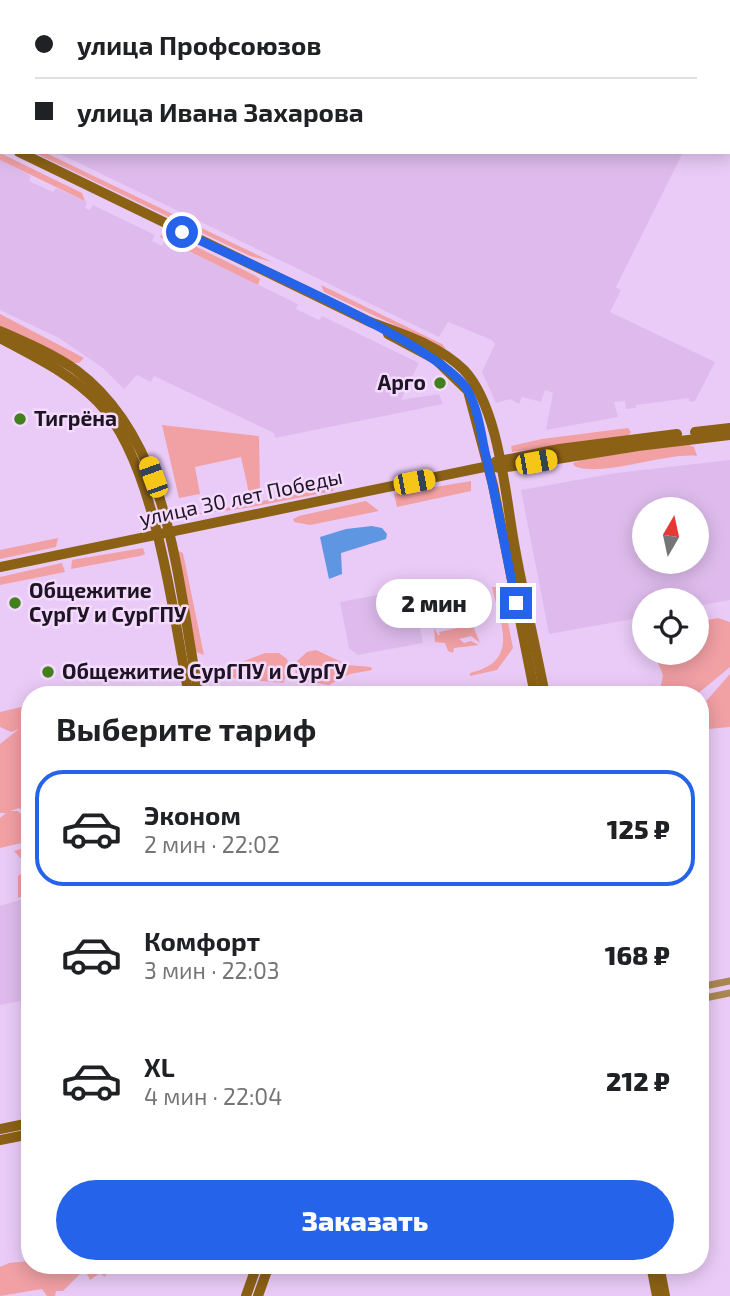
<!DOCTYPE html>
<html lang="ru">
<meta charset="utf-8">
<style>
body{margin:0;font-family:"Exo 2",sans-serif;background:#f6f6f6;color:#202124;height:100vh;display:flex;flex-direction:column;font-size:26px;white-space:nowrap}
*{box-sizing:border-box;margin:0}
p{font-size:23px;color:#757577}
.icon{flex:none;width:38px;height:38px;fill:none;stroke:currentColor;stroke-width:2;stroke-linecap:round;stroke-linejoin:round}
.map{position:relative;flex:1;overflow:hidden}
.side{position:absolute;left:21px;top:686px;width:688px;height:588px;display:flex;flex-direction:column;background:#fff;border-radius:28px;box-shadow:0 4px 18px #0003}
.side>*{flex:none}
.top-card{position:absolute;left:0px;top:0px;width:732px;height:154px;box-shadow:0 4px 18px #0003;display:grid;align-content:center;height:154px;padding:0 35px;background:#fff}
.needle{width:46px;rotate:9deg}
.buttons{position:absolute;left:632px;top:497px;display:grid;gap:14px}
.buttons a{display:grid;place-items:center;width:77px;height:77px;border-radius:50%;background:#fff;box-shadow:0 4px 18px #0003;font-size:35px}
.end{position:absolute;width:32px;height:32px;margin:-16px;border:9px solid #2563eb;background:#fff;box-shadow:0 0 0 4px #fff}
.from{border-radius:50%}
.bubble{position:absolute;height:49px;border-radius:24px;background:#fff;box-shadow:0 4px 18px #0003;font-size:23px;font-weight:800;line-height:49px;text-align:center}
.car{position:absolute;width:21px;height:42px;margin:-21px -10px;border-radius:9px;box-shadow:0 0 5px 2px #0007;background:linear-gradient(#f5c518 24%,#345 0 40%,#f5c518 0 76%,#345 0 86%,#f5c518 0)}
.top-card b{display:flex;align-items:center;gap:24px;height:66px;font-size:26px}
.top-card b+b{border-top:2px solid #e0e0e0}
.top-card i{width:18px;height:18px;background:#202124}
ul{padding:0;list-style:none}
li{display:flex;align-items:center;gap:21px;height:116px;margin:0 14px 10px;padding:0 21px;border:4px solid transparent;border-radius:28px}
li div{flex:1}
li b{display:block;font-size:26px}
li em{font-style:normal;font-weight:800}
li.selected{border-color:#2563eb}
li>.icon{width:63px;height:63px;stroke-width:1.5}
h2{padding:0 35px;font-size:32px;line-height:84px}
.action{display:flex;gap:14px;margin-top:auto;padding:14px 35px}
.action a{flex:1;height:80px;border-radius:42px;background:#2563eb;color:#fff;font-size:28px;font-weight:800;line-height:80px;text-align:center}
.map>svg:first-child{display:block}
</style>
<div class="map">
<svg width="730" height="1296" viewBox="0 0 730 1296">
<rect width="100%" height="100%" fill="#eacbf7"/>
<g fill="#debbec" fill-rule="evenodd">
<polygon points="37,0 338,0 341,2 36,2"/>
<polygon points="56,152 683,152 616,287 621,290 610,312 715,362 695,401 690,402 689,398 636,405 636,408 626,409 625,401 614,402 618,417 546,430 553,393 545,390 541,402 522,397 519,404 510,399 496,403 482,372 495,344 492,340 448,322 439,337"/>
<polygon points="0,160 31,176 29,181 53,192 56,188 87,202 85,208 90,210 93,205 155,235 152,241 162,246 165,240 298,304 296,309 319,320 322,316 419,363 401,400 439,394 443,404 275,438 274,433 154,376 151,382 137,375 124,389 103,368 59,338 0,310"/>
<path d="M730 460V600L697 606 696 600H644V617L549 634 521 490 616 473ZM644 509H696V562H644Z"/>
<polygon points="399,591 414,600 423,643 358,655 349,648 340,602"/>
<polygon points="30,897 30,999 0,1005 0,906"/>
</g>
<g fill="#f1a0a4">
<polygon points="33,152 44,152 272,262 250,256"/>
<polygon points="0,153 82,193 85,201 0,160"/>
<polygon points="164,231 254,275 260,279 258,285 160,237"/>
<polygon points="321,285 442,344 446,349 324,292"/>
<polygon points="0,314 84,358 79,363 72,363 0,326"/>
<polygon points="162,425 259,436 260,492 249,493 241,457 195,467 200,494 179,498"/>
<polygon points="628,428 631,432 628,436 512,452 511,446 542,439"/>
<path d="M687 444 694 447 697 456C666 452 603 478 574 466L573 463 590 457Z"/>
<polygon points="471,481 471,491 397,507 394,494"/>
<polygon points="334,487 333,491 246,508 185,516"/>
<polygon points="366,501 379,511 310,525 294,522 293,519 299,516"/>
<polygon points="58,538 56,547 0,559 0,550"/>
<polygon points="143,548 145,554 140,556 71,569 72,560"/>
<polygon points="178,551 183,553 204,655 196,652"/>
<polygon points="62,563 65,572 0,585 0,577"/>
<path d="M492 587H501L513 648 497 670 470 676V673C521 661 500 624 492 587Z"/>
<polygon points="718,618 730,622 730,667 696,695 659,695 663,675 654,653 696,653 697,622"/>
<polygon points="475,619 477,622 473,626 480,643 471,636 459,639 464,643 471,641 479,645 454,648 453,653 448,651 445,643 435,642 434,628 438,635 440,635 439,632 472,625 472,620"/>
<polygon points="316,650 348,665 371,667 372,670 350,674 329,685 296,680 295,663 307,652"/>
<polygon points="265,653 279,653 287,659 289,670 283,683 222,677 218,671"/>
<polygon points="730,674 730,727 708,729 702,721 700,708"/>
<polygon points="30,705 30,815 19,808 10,811 17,811 30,819 30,841 0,848 0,818 6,813 0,813 0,744 19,729 11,732 0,727 0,712"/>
<polygon points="30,846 30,893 18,898 18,876 24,872 27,865 14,851"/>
<polygon points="30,1261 30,1265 109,1265 105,1277 100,1273 90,1280 87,1274 81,1273 63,1291 56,1291 55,1296 47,1296 42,1289 0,1296 0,1267 9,1263"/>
</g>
<polygon fill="#5e96e1" points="372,526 382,528 387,534 386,539 341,553 342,574 329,579 320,537 346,529"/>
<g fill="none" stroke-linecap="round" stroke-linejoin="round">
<g stroke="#ab8750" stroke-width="7">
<polyline points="700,987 730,981"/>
<polyline points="700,999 730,993"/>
</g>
<g stroke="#8b6115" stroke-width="10">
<polyline points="0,143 2,144"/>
<path d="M19 152 370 322C402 334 439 345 464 370 499 408 505 493 514 543 523 594 535 644 545 695"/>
<path d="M0 331C25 342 53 354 76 370 173 442 177 586 199 695"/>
<polyline points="388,334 435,359 468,391 493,485 535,695"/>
<path d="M0 338C35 357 70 373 98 402 156 462 172 612 189 695"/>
<polyline points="695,432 730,428"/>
<polyline points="495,462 559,449 677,434"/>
<polyline points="0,567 489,466 501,468 638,446 730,435"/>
<polyline points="0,1129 30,1123"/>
<polyline points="0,1140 30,1134"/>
<polyline points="651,1265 657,1296"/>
<polyline points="659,1265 665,1296"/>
<polyline points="246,1296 257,1265"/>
<polyline points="258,1296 269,1265"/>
</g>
<polyline stroke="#654c26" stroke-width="10" points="619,0 623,2"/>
</g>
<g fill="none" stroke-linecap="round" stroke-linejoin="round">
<path stroke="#2563eb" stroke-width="9" d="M182 232C237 259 444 346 468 391 478 409 481 433 485 452 497 502 506 553 516 603"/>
</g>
<g fill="#427f1d" stroke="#f4dbfe" stroke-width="2.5">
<circle cx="440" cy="383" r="7"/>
<circle cx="20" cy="419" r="7"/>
<circle cx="15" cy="603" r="7"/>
<circle cx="48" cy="672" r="7"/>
</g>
<g text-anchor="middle" stroke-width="5" stroke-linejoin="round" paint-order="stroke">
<g font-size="21" font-weight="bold" fill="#1f1424" stroke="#f4dbfe" text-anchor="start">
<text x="426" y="390" text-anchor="end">Арго</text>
<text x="34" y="426">Тигрёна</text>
<text x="29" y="598">Общежитие<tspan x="29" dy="24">СурГУ и СурГПУ</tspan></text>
<text x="62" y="679">Общежитие СурГПУ и СурГУ</text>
</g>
<g font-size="21" fill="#1f1424" stroke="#f4dbfe">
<text transform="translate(241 498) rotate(-12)" y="7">улица 30 лет Победы</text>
</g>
</g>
</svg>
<div class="buttons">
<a><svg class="needle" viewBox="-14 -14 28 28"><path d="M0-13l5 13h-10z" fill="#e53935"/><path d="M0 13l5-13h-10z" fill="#757577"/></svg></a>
<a><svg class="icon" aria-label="locate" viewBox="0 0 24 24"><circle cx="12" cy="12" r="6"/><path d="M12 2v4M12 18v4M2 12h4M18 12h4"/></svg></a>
</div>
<i class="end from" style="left:182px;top:232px"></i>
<i class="end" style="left:516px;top:603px"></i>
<div class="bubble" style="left:376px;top:579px;width:116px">2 мин</div>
<i class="car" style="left:536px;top:462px;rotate:80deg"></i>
<i class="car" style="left:153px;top:477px;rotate:340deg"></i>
<i class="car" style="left:414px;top:482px;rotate:79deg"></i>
<div class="top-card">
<b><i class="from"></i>улица Профсоюзов</b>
<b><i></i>улица Ивана Захарова</b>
</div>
<section class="side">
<h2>Выберите тариф</h2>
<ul>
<li class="selected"><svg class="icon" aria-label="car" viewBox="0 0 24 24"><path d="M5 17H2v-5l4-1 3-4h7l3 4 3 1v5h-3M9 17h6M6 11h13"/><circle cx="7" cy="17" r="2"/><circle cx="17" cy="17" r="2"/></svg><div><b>Эконом</b><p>2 мин · 22:02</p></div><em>125 ₽</em></li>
<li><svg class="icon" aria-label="car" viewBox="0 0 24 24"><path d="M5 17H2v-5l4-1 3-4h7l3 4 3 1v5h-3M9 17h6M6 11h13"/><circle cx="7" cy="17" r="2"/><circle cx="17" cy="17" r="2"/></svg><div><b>Комфорт</b><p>3 мин · 22:03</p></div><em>168 ₽</em></li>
<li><svg class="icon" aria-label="car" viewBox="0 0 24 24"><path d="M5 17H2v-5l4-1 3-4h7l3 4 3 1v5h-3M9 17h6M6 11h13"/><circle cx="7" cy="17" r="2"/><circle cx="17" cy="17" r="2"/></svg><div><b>XL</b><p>4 мин · 22:04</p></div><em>212 ₽</em></li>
</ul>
<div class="action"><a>Заказать</a></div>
</section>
</div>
